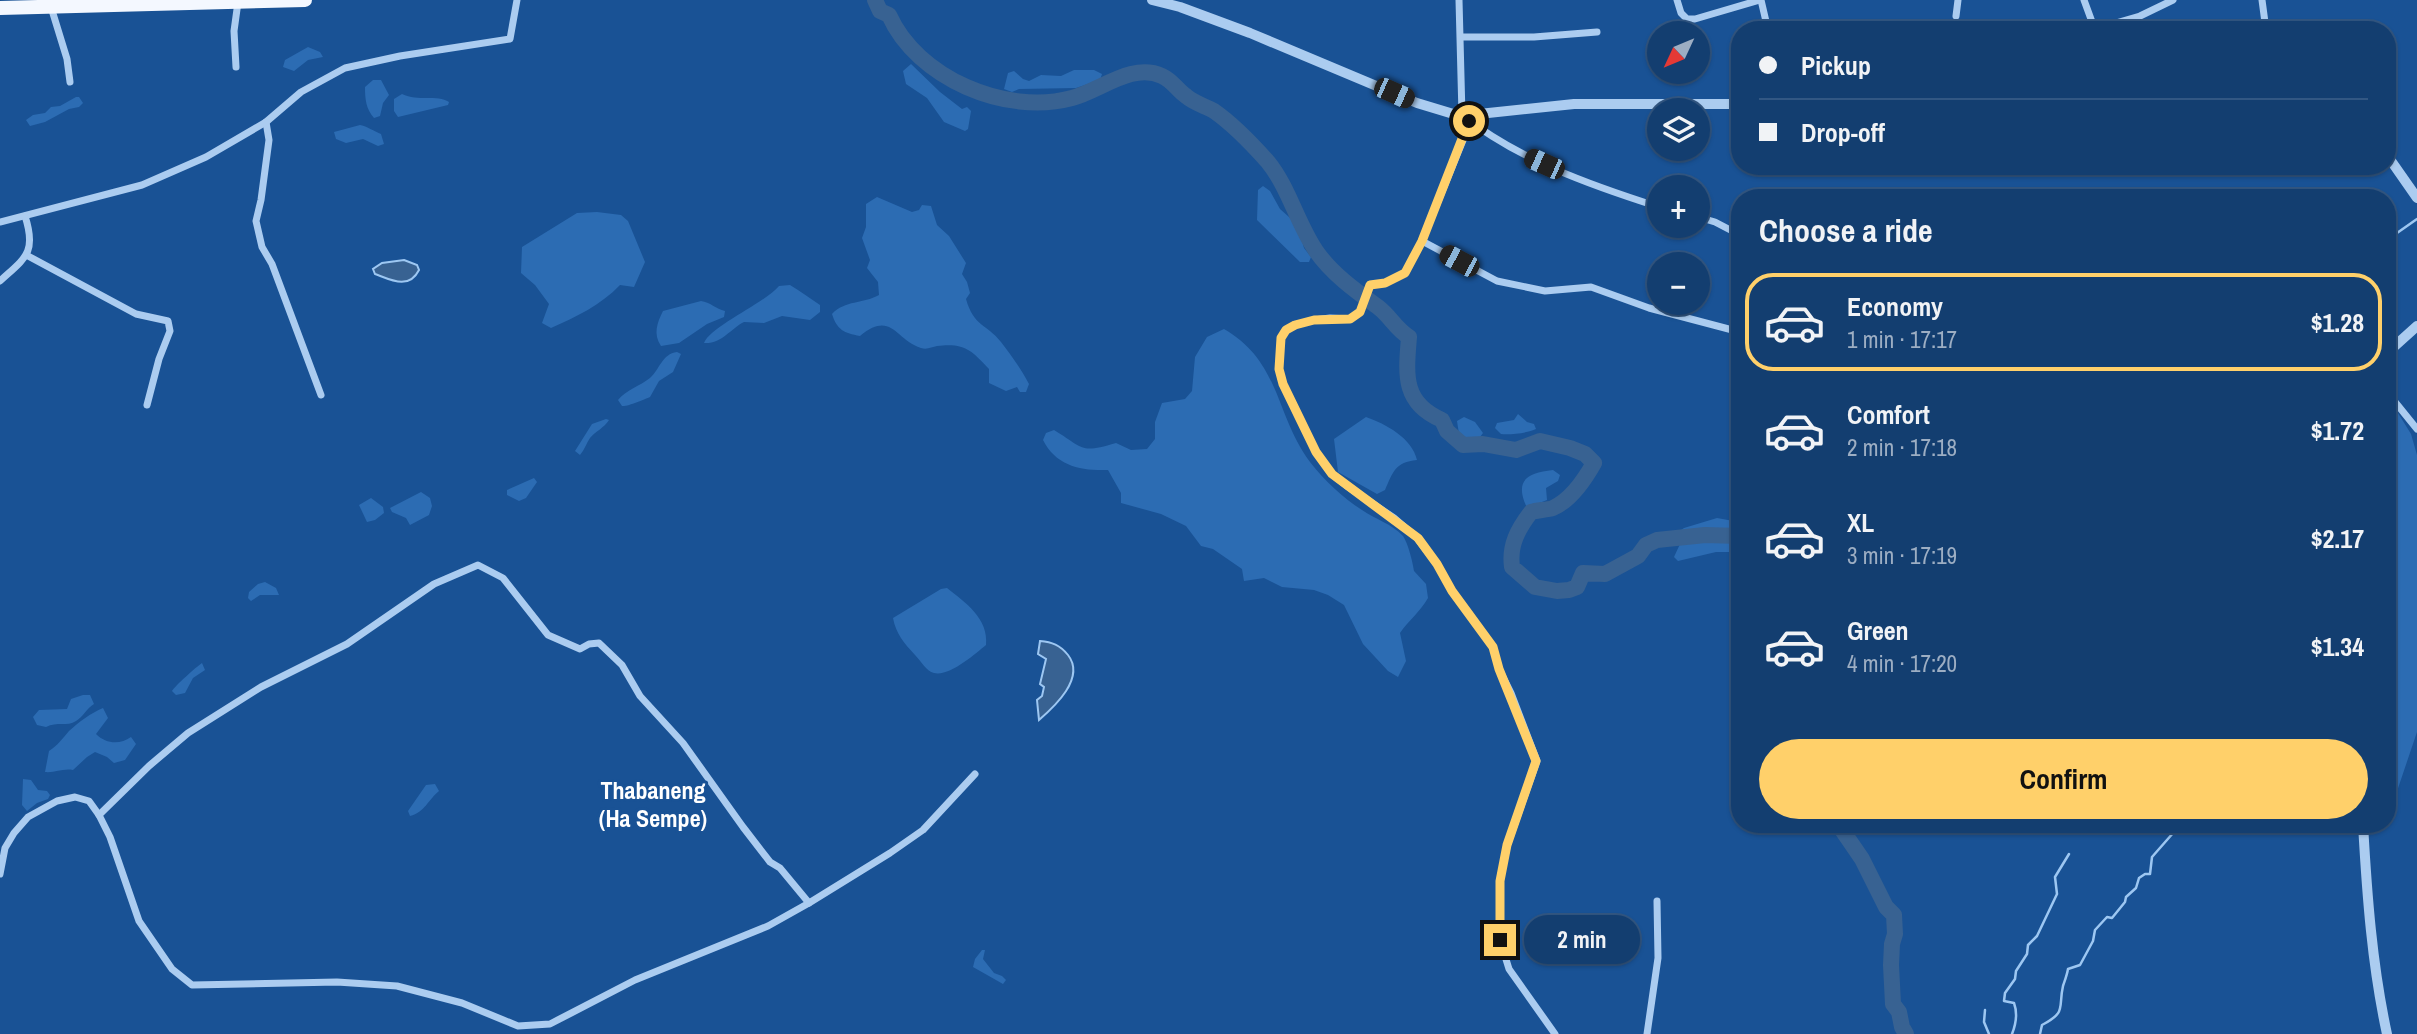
<!DOCTYPE html>
<meta charset="utf-8">
<style>
body{margin:0;font-family:"Archivo Narrow",sans-serif;background:#1c4575;color:#f1f3f6;height:100vh;display:flex;flex-direction:column;font-size:26px;white-space:nowrap}
*{box-sizing:border-box;margin:0}
p{font-size:23px;color:#9daec3}
.icon{flex:none;width:38px;height:38px;fill:none;stroke:currentColor;stroke-width:2;stroke-linecap:round;stroke-linejoin:round}
.map{position:relative;flex:1;overflow:hidden}
.drawer{position:absolute;left:1731px;top:189px;width:665px;height:644px;display:flex;flex-direction:column;background:#133e70;border-radius:28px;box-shadow:0 2px 5px #0004,0 0 0 2px #325783}
.drawer>*{flex:none}
.top-card{position:absolute;left:1731px;top:21px;width:665px;height:154px;border-radius:28px;box-shadow:0 2px 5px #0004,0 0 0 2px #325783;display:grid;align-content:center;height:154px;padding:0 28px;background:#133e70}
.needle{width:46px;rotate:226deg}
.fabs{position:absolute;left:1647px;top:21px;display:grid;gap:14px}
.fabs a{display:grid;place-items:center;width:63px;height:63px;border-radius:50%;background:#133e70;box-shadow:0 2px 5px #0004,0 0 0 2px #325783;font-size:35px}
.end{position:absolute;width:32px;height:32px;margin:-16px;border:9px solid #ffd06a;background:#111;box-shadow:0 0 0 4px #111}
.from{border-radius:50%}
.bubble{position:absolute;height:49px;border-radius:24px;background:#133e70;box-shadow:0 2px 5px #0004,0 0 0 2px #325783;font-size:23px;font-weight:700;line-height:49px;text-align:center}
.car{position:absolute;width:21px;height:42px;margin:-21px -10px;border-radius:9px;box-shadow:0 0 5px 2px #0007;background:linear-gradient(#222 24%,#8ab4d8 0 40%,#222 0 76%,#8ab4d8 0 86%,#222 0)}
.top-card b{display:flex;align-items:center;gap:24px;height:66px;font-size:26px}
.top-card b+b{border-top:2px solid #325783}
.top-card i{width:18px;height:18px;background:#f1f3f6}
ul{padding:0;list-style:none}
li{display:flex;align-items:center;gap:21px;height:98px;margin:0 14px 10px;padding:0 14px;border:4px solid transparent;border-radius:28px}
li div{flex:1}
li b{display:block;font-size:26px}
li em{font-style:normal;font-weight:700}
li.active{border-color:#ffd06a}
li>.icon{width:63px;height:63px;stroke-width:1.5}
h2{padding:0 28px;font-size:32px;line-height:84px}
.action{display:flex;gap:14px;margin-top:auto;padding:14px 28px}
.action a{flex:1;height:80px;border-radius:42px;background:#ffd06a;color:#111;font-size:28px;font-weight:700;line-height:80px;text-align:center}
.map>svg:first-child{display:block}
</style>
<div class="map">
<svg width="2417" height="1034" viewBox="0 0 2417 1034">
<rect width="100%" height="100%" fill="#195295"/>
<g fill="#2c6cb3">
<polygon points="308,47 320,52 323,57 308,60 294,71 283,67 285,60"/>
<polygon points="911,64 940,92 962,109 967,107 971,111 968,129 965,131 944,122 927,98 906,84 903,71"/>
<polygon points="1074,70 1094,70 1102,74 1100,80 1076,88 1019,89 1012,92 1004,89 1008,73 1014,71 1023,79 1029,81 1041,75 1061,76"/>
<path d="M373 80H381L389 95 383 103 380 116 374 118C366 109 365 99 365 87Z"/>
<path d="M402 94C418 102 437 94 449 102L448 105 398 117 394 111V99Z"/>
<polygon points="76,97 79,97 83,103 79,107 69,109 45,122 30,126 26,120 33,115 45,113 51,107 60,106"/>
<path d="M360 125C369 127 373 131 381 134L384 144 378 146 363 139 346 143 336 139 334 132Z"/>
<polygon points="1263,186 1270,191 1280,209 1298,225 1304,248 1311,257 1309,262 1300,262 1257,220 1258,190"/>
<path d="M877 197 912 212 919 210 922 205 931 206 937 225 949 236 966 263 962 274 967 282 970 293 966 299C974 327 986 323 1001 342 1011 355 1021 369 1029 384L1026 392H1020L1017 387 1006 391 989 383V369C971 350 965 343 937 346 932 347 927 350 921 348 895 340 892 310 860 336 844 333 837 330 832 314 845 300 863 304 879 295L878 282 867 268 870 260 862 238 866 227V204Z"/>
<path d="M597 212 621 215 628 221 645 262 634 287 620 285C601 305 576 317 551 328L542 323 549 304 535 285 521 273 522 247 577 213Z"/>
<path d="M790 285C801 292 810 298 820 305V312L810 320 782 316 764 323 744 322C730 329 722 344 704 343 711 326 765 303 779 286Z"/>
<path d="M701 301C710 302 716 309 725 311L724 317 707 324 679 343 661 346C653 334 657 323 663 311Z"/>
<path d="M1224 329C1281 362 1275 415 1310 462 1324 480 1343 498 1362 510 1375 519 1392 524 1403 536 1408 543 1413 563 1414 571L1426 584 1428 598C1420 612 1409 620 1400 633L1406 661 1398 677 1388 671 1363 644 1344 605 1328 595 1314 590 1282 587 1264 578 1244 581 1242 569 1213 549 1201 546 1186 526 1161 514 1121 503V493L1108 470C1081 471 1056 466 1043 440L1046 433 1054 430C1084 448 1079 454 1116 443L1131 450 1147 449 1155 439V422L1162 403 1185 399 1192 391 1195 357 1207 337Z"/>
<path d="M677 352 681 354 673 372 659 381 650 397C645 399 627 407 622 406L618 400C626 390 640 386 650 378 660 369 662 354 677 352Z"/>
<polygon points="2390,413 2398,413 2411,434 2417,455 2417,732 2391,809 2387,808 2387,658 2391,651 2387,642 2387,417"/>
<path d="M1518 414 1527 422 1534 424 1536 429C1528 433 1510 435 1501 434L1495 428 1497 423 1514 420Z"/>
<path d="M1366 417C1386 424 1412 438 1417 460 1395 462 1393 472 1385 490L1377 494 1338 472 1334 439Z"/>
<polygon points="1464,417 1475,422 1483,433 1480,437 1464,440 1459,434 1457,421"/>
<path d="M606 419 609 420C604 428 596 431 590 438 586 444 585 449 580 455L575 451 592 424Z"/>
<path d="M1553 470 1560 475 1558 481 1546 488 1547 500 1527 508C1514 480 1527 473 1553 470Z"/>
<polygon points="534,478 537,482 526,498 519,501 507,495 507,490"/>
<polygon points="421,492 430,498 432,506 429,515 410,525 406,518 392,512 390,508"/>
<polygon points="371,498 383,507 384,513 375,520 367,522 359,505"/>
<polygon points="1717,518 1739,522 1739,552 1716,552 1678,561 1674,557 1680,544 1677,533 1684,528"/>
<polygon points="265,582 276,588 279,595 260,595 251,601 248,598 249,592 258,584"/>
<path d="M947 588C965 602 989 619 986 645 975 654 949 677 934 673 926 671 921 661 915 655 904 643 896 634 893 618L941 589Z"/>
<path d="M202 663 205 670 193 678 185 693 176 695 172 691C175 686 196 667 202 663Z"/>
<path d="M83 695H90L94 704C87 708 83 717 76 721 67 727 57 721 46 727L37 725 33 717 39 710 67 709 71 699Z"/>
<path d="M103 708 108 718 96 734C106 744 120 745 131 737L136 744 125 760 114 763 107 757 95 752 87 757 73 770C63 768 55 773 45 772L49 751C58 745 62 739 69 731 79 722 91 713 103 708Z"/>
<polygon points="23,779 31,780 38,790 47,791 50,795 48,799 37,803 27,811 22,805"/>
<path d="M435 784 439 791C428 800 425 812 410 816L408 811 426 785Z"/>
<polygon points="982,950 985,950 983,959 994,973 1002,976 1006,980 1003,984 973,967 975,959"/>
</g>
<g fill="#386292" stroke="#9dc7f2" stroke-width="2">
<path d="M404 260 417 265 419 270C409 290 391 280 375 274L373 269 382 263Z"/>
<path d="M1040 641C1052 642 1060 645 1068 655 1086 678 1054 707 1039 720L1037 700 1042 696 1044 687 1040 684 1046 659 1038 654Z"/>
</g>
<g fill="none" stroke-linecap="round" stroke-linejoin="round">
<g stroke="#9dc7f2" stroke-width="2.5">
<polyline points="2387,240 2417,219"/>
<polyline points="1985,1010 1984,1022 1989,1034"/>
<path d="M2012 1034C2016 1024 2018 1014 2014 1003L2004 1001 2005 993 2015 979 2016 971 2027 954 2028 945 2037 936 2057 894 2055 877 2069 854"/>
<path d="M2040 1034 2042 1025C2067 1012 2058 1008 2063 986 2065 980 2067 975 2068 969L2080 965 2093 941 2095 930 2107 917 2112 918 2125 902 2126 897 2136 888 2139 878 2145 874H2150L2152 857 2181 824"/>
</g>
<g stroke="#386292" stroke-width="16">
<path d="M875 0 880 11 889 15C917 78 1006 116 1072 98 1100 91 1132 62 1162 76 1173 81 1177 90 1186 96 1194 103 1205 106 1214 111 1234 125 1252 144 1268 162 1289 188 1297 223 1316 251 1332 274 1356 291 1378 307 1390 316 1396 329 1409 337 1406 374 1402 403 1442 420L1447 431 1463 445 1483 444 1516 450 1540 441 1570 448 1585 454 1594 463C1585 479 1571 500 1553 508 1547 510 1538 510 1531 512 1518 529 1509 545 1512 567L1535 587 1557 591 1569 590 1577 587 1583 573 1605 574 1638 556 1646 545 1657 540 1705 535 1740 536"/>
<polyline points="1838,824 1862,859 1886,907 1894,915 1895,934 1892,944 1891,965 1893,1004 1899,1012 1902,1027 1906,1034"/>
</g>
<g stroke="#abccf0" stroke-width="7">
<path d="M1459 0 1462 115C1519 160 1590 185 1659 207"/>
<polyline points="1677,0 1681,13 1687,19 1695,19 1760,0"/>
<polyline points="1761,0 1768,30"/>
<polyline points="2084,0 2095,30"/>
<polyline points="2262,0 2266,30"/>
<polyline points="51,7 67,59 70,82"/>
<polyline points="1956,16 1958,0"/>
<polyline points="2095,29 2140,16 2173,0"/>
<polyline points="1462,37 1534,37 1597,32"/>
<polyline points="236,67 234,31 238,2"/>
<polyline points="1469,121 1468,128 1422,241 1405,273 1385,283 1370,285 1360,312 1350,319 1330,318 1314,320 1295,325 1286,330 1281,338 1279,369 1283,384 1316,452 1332,474 1347,486 1394,518 1417,538 1437,564 1452,591 1493,647 1499,669 1511,693 1537,761 1507,846 1500,881 1500,940 1509,969 1555,1034"/>
<polyline points="266,122 269,140 261,200 256,221 262,247 272,264 321,395"/>
<polyline points="1698,217 1715,222 1740,235"/>
<polyline points="0,222 142,185 206,157 266,122 301,92 345,68 400,56 510,39 517,0"/>
<polyline points="1422,241 1497,281 1545,291 1591,287 1649,308 1740,332"/>
<polyline points="28,256 136,314 168,321 170,331 159,359 147,405"/>
<path d="M0 281C25 258 37 253 25 216"/>
<polyline points="2387,392 2417,429"/>
<polyline points="99,815 149,766 188,733 261,687 347,644 434,584 478,565 503,578 548,635 580,649 589,644 599,643 622,665 640,696 683,743 743,827 770,862 780,868 809,903"/>
<polyline points="0,874 5,848 14,833 28,817 57,801 75,797 89,801 99,815 110,837 139,921 172,969 192,985 337,982 397,986 462,1003 518,1026 550,1024 635,980 768,926 809,903 890,853 923,830 975,774"/>
<polyline points="1647,1034 1658,958 1657,901"/>
</g>
<g stroke="#abccf0" stroke-width="10">
<polyline points="1152,0 1180,7 1250,33 1417,103 1460,116 1574,104 1740,104"/>
<polyline points="2387,155 2417,198"/>
<polyline points="2387,353 2417,326"/>
<path d="M2363 824C2367 895 2372 965 2387 1034"/>
</g>
<polyline stroke="#f4f8ff" stroke-width="14" points="0,8 305,0"/>
</g>
<g fill="none" stroke-linecap="round" stroke-linejoin="round">
<polyline stroke="#ffd06a" stroke-width="9" points="1469,121 1422,241 1405,273 1385,283 1370,285 1360,312 1350,319 1314,320 1295,325 1286,330 1281,338 1279,369 1283,384 1316,452 1332,474 1418,538 1437,564 1452,591 1493,647 1499,669 1536,761 1507,845 1500,881 1500,940"/>
</g>
<g text-anchor="middle" stroke-width="6" stroke-linejoin="round" paint-order="stroke">
<g font-size="24" font-weight="bold" fill="#fff" stroke="#195295">
<text x="653" y="799">Thabaneng<tspan x="653" dy="28">(Ha Sempe)</tspan></text>
</g>
</g>
</svg>
<div class="fabs">
<a><svg class="needle" viewBox="-14 -14 28 28"><path d="M0-13l5 13h-10z" fill="#e53935"/><path d="M0 13l5-13h-10z" fill="#9daec3"/></svg></a>
<a><svg class="icon" aria-label="layers" viewBox="0 0 24 24"><path d="M12 4l9 5-9 5-9-5zM3 14l9 5 9-5"/></svg></a>
<a>+</a>
<a>−</a>
</div>
<i class="end from" style="left:1469px;top:121px"></i>
<i class="end" style="left:1500px;top:940px"></i>
<div class="bubble" style="left:1524px;top:915px;width:116px">2 min</div>
<i class="car" style="left:1394px;top:93px;rotate:114deg"></i>
<i class="car" style="left:1544px;top:164px;rotate:294deg"></i>
<i class="car" style="left:1459px;top:261px;rotate:298deg"></i>
<div class="top-card">
<b><i class="from"></i>Pickup</b>
<b><i></i>Drop-off</b>
</div>
<section class="drawer">
<h2>Choose a ride</h2>
<ul>
<li class="active"><svg class="icon" aria-label="car" viewBox="0 0 24 24"><path d="M5 17H2v-5l4-1 3-4h7l3 4 3 1v5h-3M9 17h6M6 11h13"/><circle cx="7" cy="17" r="2"/><circle cx="17" cy="17" r="2"/></svg><div><b>Economy</b><p>1 min · 17:17</p></div><em>$1.28</em></li>
<li><svg class="icon" aria-label="car" viewBox="0 0 24 24"><path d="M5 17H2v-5l4-1 3-4h7l3 4 3 1v5h-3M9 17h6M6 11h13"/><circle cx="7" cy="17" r="2"/><circle cx="17" cy="17" r="2"/></svg><div><b>Comfort</b><p>2 min · 17:18</p></div><em>$1.72</em></li>
<li><svg class="icon" aria-label="car" viewBox="0 0 24 24"><path d="M5 17H2v-5l4-1 3-4h7l3 4 3 1v5h-3M9 17h6M6 11h13"/><circle cx="7" cy="17" r="2"/><circle cx="17" cy="17" r="2"/></svg><div><b>XL</b><p>3 min · 17:19</p></div><em>$2.17</em></li>
<li><svg class="icon" aria-label="car" viewBox="0 0 24 24"><path d="M5 17H2v-5l4-1 3-4h7l3 4 3 1v5h-3M9 17h6M6 11h13"/><circle cx="7" cy="17" r="2"/><circle cx="17" cy="17" r="2"/></svg><div><b>Green</b><p>4 min · 17:20</p></div><em>$1.34</em></li>
</ul>
<div class="action"><a>Confirm</a></div>
</section>
</div>
